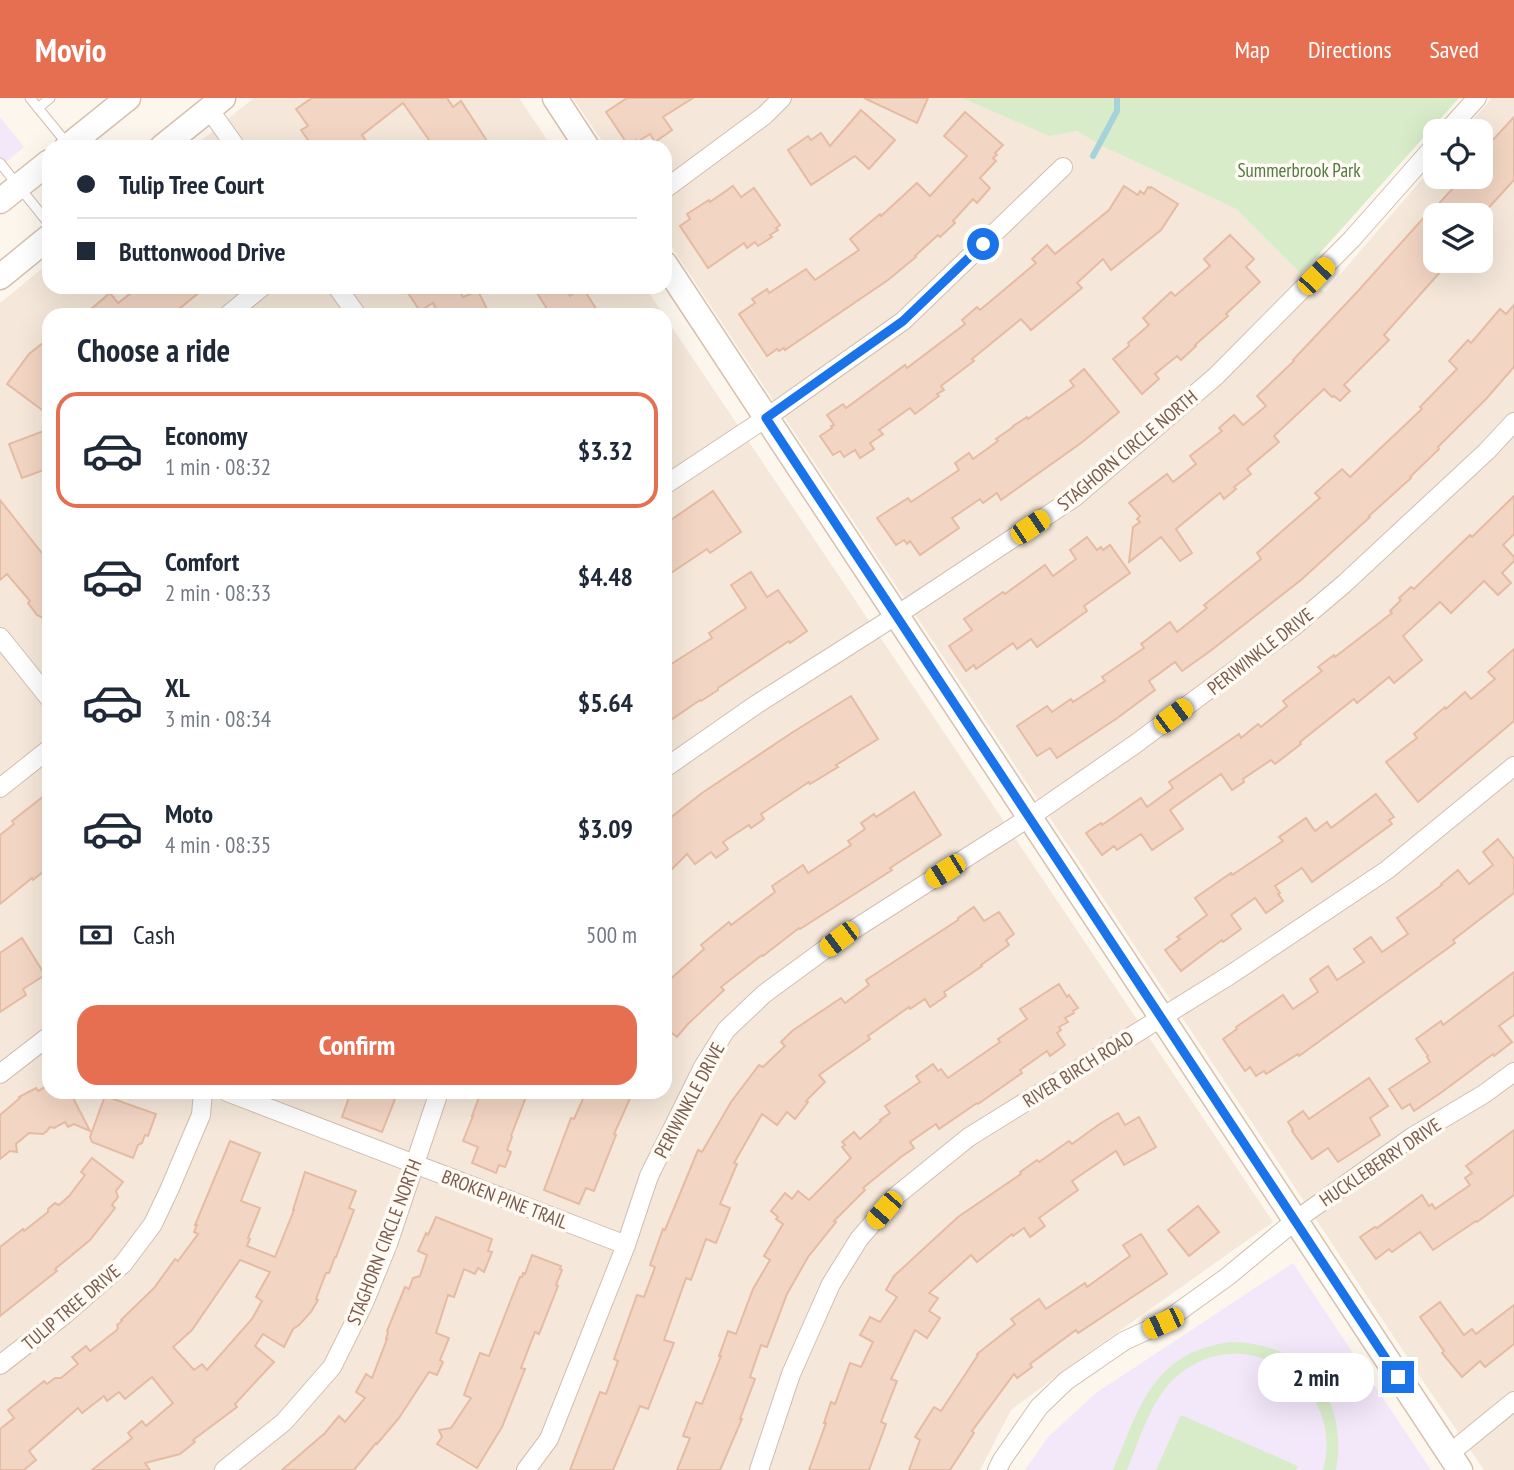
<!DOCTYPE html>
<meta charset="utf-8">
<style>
body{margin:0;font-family:"PT Sans Narrow",sans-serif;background:#f2f2f3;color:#1f2937;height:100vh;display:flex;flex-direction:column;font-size:26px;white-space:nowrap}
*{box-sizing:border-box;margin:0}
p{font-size:23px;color:#747a83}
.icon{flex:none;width:38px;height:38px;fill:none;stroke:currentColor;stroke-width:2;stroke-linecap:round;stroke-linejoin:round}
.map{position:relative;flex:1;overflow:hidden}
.side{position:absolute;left:42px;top:210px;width:630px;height:791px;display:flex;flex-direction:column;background:#fff;border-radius:21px;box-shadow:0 7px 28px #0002}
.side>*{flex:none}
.banner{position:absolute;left:42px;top:42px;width:630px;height:154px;border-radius:21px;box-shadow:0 7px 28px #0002;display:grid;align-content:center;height:154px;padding:0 35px;background:#fff}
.fabs{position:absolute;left:1423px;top:21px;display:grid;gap:14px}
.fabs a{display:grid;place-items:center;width:70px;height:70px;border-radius:14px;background:#fff;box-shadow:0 7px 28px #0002;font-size:35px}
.end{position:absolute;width:32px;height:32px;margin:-16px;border:9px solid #1a73e8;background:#fff;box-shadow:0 0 0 4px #fff}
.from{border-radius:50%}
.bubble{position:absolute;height:49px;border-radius:21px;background:#fff;box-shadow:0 7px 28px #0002;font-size:23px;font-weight:600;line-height:49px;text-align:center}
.car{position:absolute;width:21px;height:42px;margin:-21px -10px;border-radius:9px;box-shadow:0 0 5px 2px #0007;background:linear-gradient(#f5c518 24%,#345 0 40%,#f5c518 0 76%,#345 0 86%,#f5c518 0)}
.banner b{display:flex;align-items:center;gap:24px;height:66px;font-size:26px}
.banner b+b{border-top:2px solid #e0e1e3}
.banner i{width:18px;height:18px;background:#1f2937}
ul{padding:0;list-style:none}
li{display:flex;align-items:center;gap:21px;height:116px;margin:0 14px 10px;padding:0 21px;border:4px solid transparent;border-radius:21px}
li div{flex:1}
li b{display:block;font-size:26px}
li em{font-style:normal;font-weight:600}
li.selected{border-color:#e76f51}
li>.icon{width:63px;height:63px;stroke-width:1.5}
h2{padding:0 35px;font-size:32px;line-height:84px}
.pay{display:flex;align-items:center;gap:18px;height:77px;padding:0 35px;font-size:26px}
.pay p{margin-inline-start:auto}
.action{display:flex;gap:14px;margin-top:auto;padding:14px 35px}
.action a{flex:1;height:80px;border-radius:21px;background:#e76f51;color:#fff;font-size:28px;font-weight:600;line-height:80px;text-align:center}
header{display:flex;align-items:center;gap:42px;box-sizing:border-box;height:98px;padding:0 35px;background:#e76f51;color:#fff}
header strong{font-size:33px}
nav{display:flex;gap:38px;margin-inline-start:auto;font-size:24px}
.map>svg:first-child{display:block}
</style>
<header>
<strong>Movio</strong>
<nav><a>Map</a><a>Directions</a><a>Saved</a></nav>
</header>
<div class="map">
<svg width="1514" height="1372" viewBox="0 0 1514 1372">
<rect width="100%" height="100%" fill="#fdf6ec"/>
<g fill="#f5e8da" fill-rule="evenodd">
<polygon points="254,0 519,0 552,49 193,49"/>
<path d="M573 0H962L1048 37 1077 33 1102 48 1236 111 1301 176 1325 194 1435 66V79H1480V33H1463L1492 0H1514V1372H1484L1429 1292 665 139V49H606ZM1435 117H1480V163H1435Z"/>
<polygon points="49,165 49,189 645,189 664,217 49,217 49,994 665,994 665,219 1273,1124 1070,1268 1011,1312 980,1372 0,1372 0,205"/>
</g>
<g fill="#f3e8fa">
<polygon points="0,19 24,49 0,69"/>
<polygon points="1293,1165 1431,1372 1025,1372 1048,1339 1096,1295"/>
</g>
<g fill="#d8ecc9">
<polygon points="962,0 1459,0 1301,176 1236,111 1102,48 1077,33 1049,38"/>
<path d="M1230 1244C1304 1244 1349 1299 1336 1372H1323C1347 1286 1245 1219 1177 1278 1151 1301 1140 1340 1127 1372H1113C1140 1309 1152 1255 1230 1244Z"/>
<polygon points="1181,1317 1298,1368 1296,1372 1156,1372"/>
</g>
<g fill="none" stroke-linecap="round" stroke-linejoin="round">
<polyline stroke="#a5d3da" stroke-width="6" points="1093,58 1117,13 1117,0"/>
</g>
<g fill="#f3d5c3" stroke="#e6bba3" stroke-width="2" fill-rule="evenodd">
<polygon points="312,0 447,0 453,9 461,3 491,49 434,49 403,5 362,37 370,49 313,49 301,32 308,28 296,11"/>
<polygon points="627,0 693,0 663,19 672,32 655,44 650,36 637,44 636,42 628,47 606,14"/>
<polygon points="864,0 928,0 917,25"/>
<polygon points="861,12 895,42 869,71 855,58 811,87 788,52 808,38 811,42 821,35 830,48"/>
<polygon points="965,14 1003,47 995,55 997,57 993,60 996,63 980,80 990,90 977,105 973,101 953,123 955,125 940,139 938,137 915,158 916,159 888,182 785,252 784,250 779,253 777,251 767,258 739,216 755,205 752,201 767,191 769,195 806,171 815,182 859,152 850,141 880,116 881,118 917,85 930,98 967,58 944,38"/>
<polygon points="1514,19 1514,82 1482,117 1435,117 1435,163 1450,163 1384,237 1389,242 1344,287 1350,293 1340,303 1334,298 1332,299 1324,291 1274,338 1279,344 1247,371 1251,376 1234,389 1236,391 1224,401 1220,395 1176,431 1192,455 1180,463 1161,439 1129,464 1133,429 1140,424 1137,421 1140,418 1129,405 1167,376 1173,384 1196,366 1190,358 1222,333 1219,330 1234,317 1243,327 1266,308 1257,298 1294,263 1293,262 1358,193 1435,107 1435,110 1463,79 1480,79 1480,56"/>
<polygon points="733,88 741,99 754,90 780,127 776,130 778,132 770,137 772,139 758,148 755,144 747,150 744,145 708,170 680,128 690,121 687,116 709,102 710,104"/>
<polygon points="1124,88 1138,97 1140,93 1144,96 1148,89 1150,90 1151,89 1178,106 1161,132 1111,172 1103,161 1077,185 1082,190 1031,232 1021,221 972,261 974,263 941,288 944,292 937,296 939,298 915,316 910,310 879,332 883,336 870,345 874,351 860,360 855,352 844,359 840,353 833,357 820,338 832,330 831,328 834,327 827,317 843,306 846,310 905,267 907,270 965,226 962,222 977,209 980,212 1036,165 1032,161 1047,147 1055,156 1109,112"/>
<polygon points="1230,137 1254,161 1246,169 1260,184 1226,216 1228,218 1195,247 1196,248 1181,262 1177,258 1155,276 1159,281 1142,296 1113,261 1129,248 1128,245 1149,227 1143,220 1171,194 1175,198 1210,168 1204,161"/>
<polygon points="139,189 206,189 179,211 184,217 84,217 110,195 118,205"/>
<polygon points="404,189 457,189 463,199 478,193 490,217 439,217 433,205 420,213"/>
<polygon points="533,189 564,189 570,198 583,190 600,217 551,217"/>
<polygon points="1514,207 1514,269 1486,301 1438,349 1439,351 1410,379 1411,380 1369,418 1370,419 1301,482 1209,554 1182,573 1175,564 1149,583 1155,592 1116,621 1057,660 1050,650 1037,658 1017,628 1047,608 1052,614 1071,601 1073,604 1105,583 1102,579 1144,550 1141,546 1170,524 1177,534 1207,510 1204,507 1261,461 1257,455 1320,400 1315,395 1342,371 1350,379 1422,311 1420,309 1457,271 1449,263 1468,242 1471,245 1500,211 1506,216"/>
<polygon points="49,240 49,317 7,286 29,256"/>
<polygon points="1084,271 1119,314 1081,345 1001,402 997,395 983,405 980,401 952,420 959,430 920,457 910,443 907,446 904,442 896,447 877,420 908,400 911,404 959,372 955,365 969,355 973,361 998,343 996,341 1013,329 1013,328 1027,319 1028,321 1074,288 1070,283"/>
<polygon points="49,331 49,370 22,380 9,346"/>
<polygon points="713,393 741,434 710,455 707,451 665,479 665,426"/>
<polygon points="1514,398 1514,436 1503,447 1514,459 1514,463 1502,475 1511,485 1498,497 1484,483 1451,515 1440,504 1403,538 1422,562 1394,585 1389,579 1357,605 1354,601 1300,644 1301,646 1275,666 1271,662 1243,681 1244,684 1232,692 1221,676 1170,712 1183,731 1152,752 1141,736 1117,752 1114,748 1102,757 1086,735 1101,725 1102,727 1141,700 1147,709 1173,690 1169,684 1239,636 1241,640 1258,626 1261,629 1287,608 1283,603 1322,573 1318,569 1334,557 1335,559 1392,515 1390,513 1401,502 1399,500 1411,489 1414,491 1470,437 1472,439"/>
<polygon points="0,402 49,464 49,523 37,517 28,505 30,503 7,476 0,482"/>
<polygon points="1087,439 1097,452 1101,449 1103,452 1110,447 1130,475 1084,508 1087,513 1037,549 1031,541 1017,551 1013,545 976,571 974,567 966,573 949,548 972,532 964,521 1003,494 1005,496 1045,467 1053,478 1076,461 1070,452"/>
<polygon points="751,474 767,499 778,492 807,533 790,545 789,543 718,590 718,592 701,603 700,602 665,626 665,570 712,540 709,535 746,510 731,487"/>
<polygon points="1514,551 1514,623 1418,704 1386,664 1417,640 1414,636 1445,609 1446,611 1465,594 1471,601 1495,581 1488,574"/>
<polygon points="851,598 878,641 836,667 838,669 810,686 809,684 761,716 764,721 751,730 749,727 723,744 728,751 716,760 711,754 695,766 687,756 665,778 665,724 702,695 793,634"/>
<polygon points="49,694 49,769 33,782 32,780 0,806 0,737 14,726 12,723"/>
<polygon points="914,694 941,737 890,770 892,772 875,783 800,831 799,830 763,858 762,857 721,889 724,892 688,926 677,939 665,930 665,886 704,851 701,847 729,824 731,827 775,794 772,788 775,786 803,767 808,775 851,747 848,743 865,731 861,725 874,716 876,719"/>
<polygon points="1376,696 1394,719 1389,722 1392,726 1312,784 1302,770 1275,788 1280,795 1278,796 1283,803 1266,815 1255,800 1231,817 1241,831 1223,844 1222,842 1181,873 1165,852 1180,841 1177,839 1207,817 1195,800 1231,775 1232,777 1283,743 1279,739 1306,720 1315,733 1327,724 1331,730"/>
<polygon points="1498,741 1514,761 1514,795 1453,842 1455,845 1299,958 1298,956 1266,976 1264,973 1256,978 1250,969 1245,973 1223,941 1237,931 1236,929 1283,897 1293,911 1318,894 1310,881 1328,868 1337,882 1364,864 1354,851 1371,839 1382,854 1408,836 1397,820 1442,787 1441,786 1458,772 1469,786 1493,767 1483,754"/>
<polygon points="974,809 984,823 999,814 1014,836 1006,842 1009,847 981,867 982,868 944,894 946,898 930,909 925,901 910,911 909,909 868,938 870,941 819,977 825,984 806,1003 808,1004 795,1021 787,1014 777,1027 762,1016 734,1065 737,1066 720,1106 730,1110 716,1145 706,1141 691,1182 686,1180 664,1242 674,1245 648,1311 640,1308 613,1372 570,1372 600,1294 606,1296 618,1263 614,1261 637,1197 644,1199 655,1169 650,1167 663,1131 665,1132 698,1052 702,1054 731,1004 759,967 763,969 785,948 781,944 792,933 841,900 845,905 869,887 866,882 958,822 958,820"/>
<polygon points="22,840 45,877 23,891 26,897 0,914 0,855"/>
<polygon points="1514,874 1514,917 1499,928 1512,944 1494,958 1493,956 1442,994 1414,1013 1410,1006 1402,1011 1389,991 1430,964 1427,959 1428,958 1416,941 1441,923 1443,927"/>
<polygon points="1059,886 1067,899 1069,897 1078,910 1073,913 1074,915 1065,920 1068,924 1059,929 1061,932 1057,935 1065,947 1050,958 1047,953 1020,972 1022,975 978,1006 977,1005 939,1031 936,1026 910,1044 914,1050 901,1059 863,1090 865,1092 834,1123 836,1124 808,1159 787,1196 767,1249 761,1247 750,1279 755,1281 740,1321 742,1321 720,1372 677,1372 690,1340 683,1338 696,1304 702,1306 721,1258 719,1258 728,1233 736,1236 753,1191 770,1162 764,1158 783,1126 776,1121 778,1119 771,1113 785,1095 792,1101 798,1093 809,1102 851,1060 842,1049 845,1047 842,1044 854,1034 860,1041 881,1023 880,1022 890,1015 885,1008 920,984 916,978 933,966 938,973 941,971 948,980 1000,944 998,941 1027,921 1020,911"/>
<polygon points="1369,980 1388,1008 1370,1020 1380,1037 1338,1064 1328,1050 1312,1061 1292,1033 1293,1032 1288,1024 1303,1013 1309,1021"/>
<polygon points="49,987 49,994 70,994 90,1033 74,1026 68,1029 65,1024 54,1030 50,1029 47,1033 43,1036 29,1035 16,1046 17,1054 10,1053 0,1061 0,1017 20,1000 19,999 36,990 38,993"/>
<polygon points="351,994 377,994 395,1001 382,1034 342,1019"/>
<polygon points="481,994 513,994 526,999 511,1038 512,1039 507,1052 511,1054 505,1069 499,1067 496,1075 472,1065 478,1049 463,1043 473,1018 472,1018"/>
<polygon points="586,994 633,994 614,1036 616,1037 594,1093 586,1090 579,1106 544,1092 571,1020 574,1021"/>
<polygon points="105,998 156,1016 148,1038 145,1037 142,1045 138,1047 133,1060 92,1044 90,1039"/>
<polygon points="1118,1015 1125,1027 1139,1019 1156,1049 1124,1067 1116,1053 1072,1083 1078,1092 1039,1120 1045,1128 1030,1139 1024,1130 1013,1138 1012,1136 977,1164 971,1157 929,1195 938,1200 929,1213 940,1220 927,1240 915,1232 891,1281 897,1283 881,1324 886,1326 869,1372 809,1372 826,1325 824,1325 831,1304 835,1306 850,1265 861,1269 873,1244 860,1237 870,1219 880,1224 897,1199 886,1192 894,1178 958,1119 1021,1076 1020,1074 1037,1062 1039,1064 1069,1043 1072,1046 1101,1025"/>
<polygon points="1514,1032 1514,1097 1477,1124 1476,1123 1433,1152 1420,1134 1392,1154 1389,1151 1376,1161 1360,1139 1375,1129 1377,1130 1422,1097 1429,1108 1432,1106 1435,1111 1470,1087 1465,1080 1472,1075 1466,1068"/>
<path d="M230 1043 260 1055 241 1103 260 1110 248 1140 250 1141 247 1148 275 1159 294 1112H293L305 1074 356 1093 349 1110 354 1112 336 1159H335L329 1175H326L316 1201 318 1202 311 1214 299 1227 293 1231 284 1249 263 1236 255 1248 274 1264 235 1306 237 1309 193 1342 195 1344 180 1356 145 1365 150 1372H92L132 1340 128 1335 142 1323 146 1328 173 1305 152 1279 125 1301 119 1294 107 1303 104 1298 82 1315 78 1310 29 1353 36 1362 24 1372H0V1331L14 1320 8 1312 44 1283 47 1286 55 1280H61L78 1266 72 1259 86 1248 90 1253 117 1232 118 1229 117 1227 122 1223 121 1222 154 1190 175 1161 178 1163 198 1136 194 1134 197 1127H195ZM240 1162 270 1174 256 1199 262 1203 252 1221 207 1272 202 1266 194 1272 173 1249 192 1232Z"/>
<polygon points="92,1060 123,1084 116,1093 118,1099 112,1107 115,1110 90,1142 55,1171 57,1173 0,1218 0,1149 23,1131 24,1133 48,1114 48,1111 55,1105 59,1107 69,1098 85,1077 81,1074"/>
<polygon points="1198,1108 1219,1134 1189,1158 1168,1132"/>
<polygon points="436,1119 492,1141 488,1153 492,1154 484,1174 478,1170 475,1176 464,1171 454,1199 448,1197 436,1235 449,1240 440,1262 443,1264 437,1277 429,1274 399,1320 377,1346 376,1345 354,1372 282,1372 325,1335 339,1318 345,1324 365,1300 356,1294 366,1276 372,1280 387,1241 386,1241 388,1234 387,1233 405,1189 409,1191 413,1180 420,1178 427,1157 418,1153 426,1135 428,1137"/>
<polygon points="1141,1136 1167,1176 1078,1235 1076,1232 1030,1266 1032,1269 1017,1280 1014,1276 972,1333 974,1335 950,1372 909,1372 920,1342 915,1339 934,1309 941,1313 978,1257 977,1256 1015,1226 1011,1221 1039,1201 1046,1211 1085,1185 1087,1189 1130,1158 1123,1147"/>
<polygon points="532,1157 561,1168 560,1171 562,1172 556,1187 558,1188 539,1236 535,1234 521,1270 525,1271 502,1329 477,1370 437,1346 442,1339 439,1332 451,1330 471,1300 464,1297 480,1255 489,1258 510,1204 520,1179 522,1179 523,1175 525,1176"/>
<polygon points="1440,1204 1464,1237 1472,1231 1476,1236 1514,1207 1514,1246 1485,1269 1480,1263 1462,1279 1442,1255 1444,1253 1420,1219"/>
</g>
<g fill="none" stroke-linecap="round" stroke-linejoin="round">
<g stroke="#d1beb0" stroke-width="11">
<g id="lane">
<polyline points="30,0 69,48"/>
<polyline points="38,10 50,0"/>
<polyline points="0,65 49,126"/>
</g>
</g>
<g stroke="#d1beb0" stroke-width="20">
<g id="street">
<polyline points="209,11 236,49"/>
<polyline points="1447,33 1477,0"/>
<polyline points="665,91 765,17 782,0"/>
<polyline points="337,189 357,217"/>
<polyline points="228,217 262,189"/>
<polyline points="665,387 766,320 903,223 1063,69"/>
<polyline points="0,539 49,600"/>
<polyline points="665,670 757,606 897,517 1075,399 1216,278 1352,141 1435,47"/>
<polyline points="0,690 49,651"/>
<polyline points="0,976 49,938"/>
<polyline points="227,994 626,1147"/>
<polyline points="0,1267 63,1218 123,1166 153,1126 170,1090 201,1017 203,994"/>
<polyline points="1449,1356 1514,1303"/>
<polyline points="224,1372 284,1324 332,1269 364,1205 388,1146 439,994"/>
<polyline points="526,1372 549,1341 626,1147 649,1078 703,969 726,932 764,896 839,841 1030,719 1134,647 1292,530 1344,486 1487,353 1514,324"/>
<polyline points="759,1372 791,1276 831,1186 859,1141 896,1098 969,1039 1230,877 1387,772 1514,668"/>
<polyline points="997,1372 1002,1362 1039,1309 1066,1283 1124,1243 1163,1225 1227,1179 1296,1122 1412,1039 1484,996 1514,974"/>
</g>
</g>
<g stroke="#d6c0b0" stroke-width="27">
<g id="secondary">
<polyline points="555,0 587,49"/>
<polyline points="67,49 128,0"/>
<polyline points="162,49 223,0"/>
<polyline points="0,103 49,64"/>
<polyline points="665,166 1460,1372"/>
<polyline points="0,179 49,139"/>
</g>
</g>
<use href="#lane" stroke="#fff" stroke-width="9"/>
<use href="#street" stroke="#fff" stroke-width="18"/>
<use href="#secondary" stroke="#fff" stroke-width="24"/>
</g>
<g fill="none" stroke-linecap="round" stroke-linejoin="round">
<polyline stroke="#1a73e8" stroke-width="9" points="983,146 903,223 766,320 1398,1279"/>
</g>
<g text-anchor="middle" stroke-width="7" stroke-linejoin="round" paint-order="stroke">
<g font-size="19" fill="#537a41" stroke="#fffaf3">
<text x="1299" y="79">Summerbrook Park</text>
</g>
<g font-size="19" fill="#7a5c4d" stroke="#fffaf3">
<text transform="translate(1127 352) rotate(-40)" y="7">STAGHORN CIRCLE NORTH</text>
<text transform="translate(1260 553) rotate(-38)" y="7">PERIWINKLE DRIVE</text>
<text transform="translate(1078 971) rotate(-32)" y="7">RIVER BIRCH ROAD</text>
<text transform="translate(689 1002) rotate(-62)" y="7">PERIWINKLE DRIVE</text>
<text transform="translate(1380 1064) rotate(-34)" y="7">HUCKLEBERRY DRIVE</text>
<text transform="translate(505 1101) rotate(21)" y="7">BROKEN PINE TRAIL</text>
<text transform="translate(384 1144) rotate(-69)" y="7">STAGHORN CIRCLE NORTH</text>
<text transform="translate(71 1209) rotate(-40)" y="7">TULIP TREE DRIVE</text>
</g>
</g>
</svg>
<div class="fabs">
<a><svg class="icon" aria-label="locate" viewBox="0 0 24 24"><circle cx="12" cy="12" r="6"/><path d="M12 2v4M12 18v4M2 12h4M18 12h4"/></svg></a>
<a><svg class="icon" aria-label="layers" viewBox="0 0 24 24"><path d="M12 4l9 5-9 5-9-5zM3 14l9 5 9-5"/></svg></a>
</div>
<i class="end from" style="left:983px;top:146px"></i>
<i class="end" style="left:1398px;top:1279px"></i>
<div class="bubble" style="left:1258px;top:1255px;width:116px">2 min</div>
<i class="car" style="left:1316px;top:178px;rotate:44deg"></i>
<i class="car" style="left:1030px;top:429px;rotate:56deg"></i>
<i class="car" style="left:1173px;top:618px;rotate:53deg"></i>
<i class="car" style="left:945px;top:773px;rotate:238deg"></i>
<i class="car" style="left:839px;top:841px;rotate:233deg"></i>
<i class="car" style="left:884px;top:1112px;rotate:221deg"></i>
<i class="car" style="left:1163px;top:1225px;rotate:245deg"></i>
<div class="banner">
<b><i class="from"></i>Tulip Tree Court</b>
<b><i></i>Buttonwood Drive</b>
</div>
<section class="side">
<h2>Choose a ride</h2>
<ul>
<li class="selected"><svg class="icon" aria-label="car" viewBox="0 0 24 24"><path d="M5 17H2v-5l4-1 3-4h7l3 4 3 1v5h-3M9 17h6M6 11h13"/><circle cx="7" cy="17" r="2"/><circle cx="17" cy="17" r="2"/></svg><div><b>Economy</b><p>1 min · 08:32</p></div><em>$3.32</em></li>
<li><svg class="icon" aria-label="car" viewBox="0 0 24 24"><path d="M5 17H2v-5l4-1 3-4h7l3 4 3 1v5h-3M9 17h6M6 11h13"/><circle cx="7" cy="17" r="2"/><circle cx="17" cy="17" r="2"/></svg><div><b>Comfort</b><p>2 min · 08:33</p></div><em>$4.48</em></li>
<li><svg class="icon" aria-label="car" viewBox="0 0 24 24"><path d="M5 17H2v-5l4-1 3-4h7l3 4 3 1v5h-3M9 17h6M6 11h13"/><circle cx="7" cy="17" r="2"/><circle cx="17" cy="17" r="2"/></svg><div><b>XL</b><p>3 min · 08:34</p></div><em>$5.64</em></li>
<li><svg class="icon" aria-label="car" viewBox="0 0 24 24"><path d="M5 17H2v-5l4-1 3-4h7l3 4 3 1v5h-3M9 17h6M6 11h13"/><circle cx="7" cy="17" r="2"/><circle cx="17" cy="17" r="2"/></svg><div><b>Moto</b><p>4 min · 08:35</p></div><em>$3.09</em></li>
</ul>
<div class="pay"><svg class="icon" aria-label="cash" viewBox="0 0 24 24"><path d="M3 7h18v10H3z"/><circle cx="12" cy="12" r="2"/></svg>Cash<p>500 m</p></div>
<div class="action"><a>Confirm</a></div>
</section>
</div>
